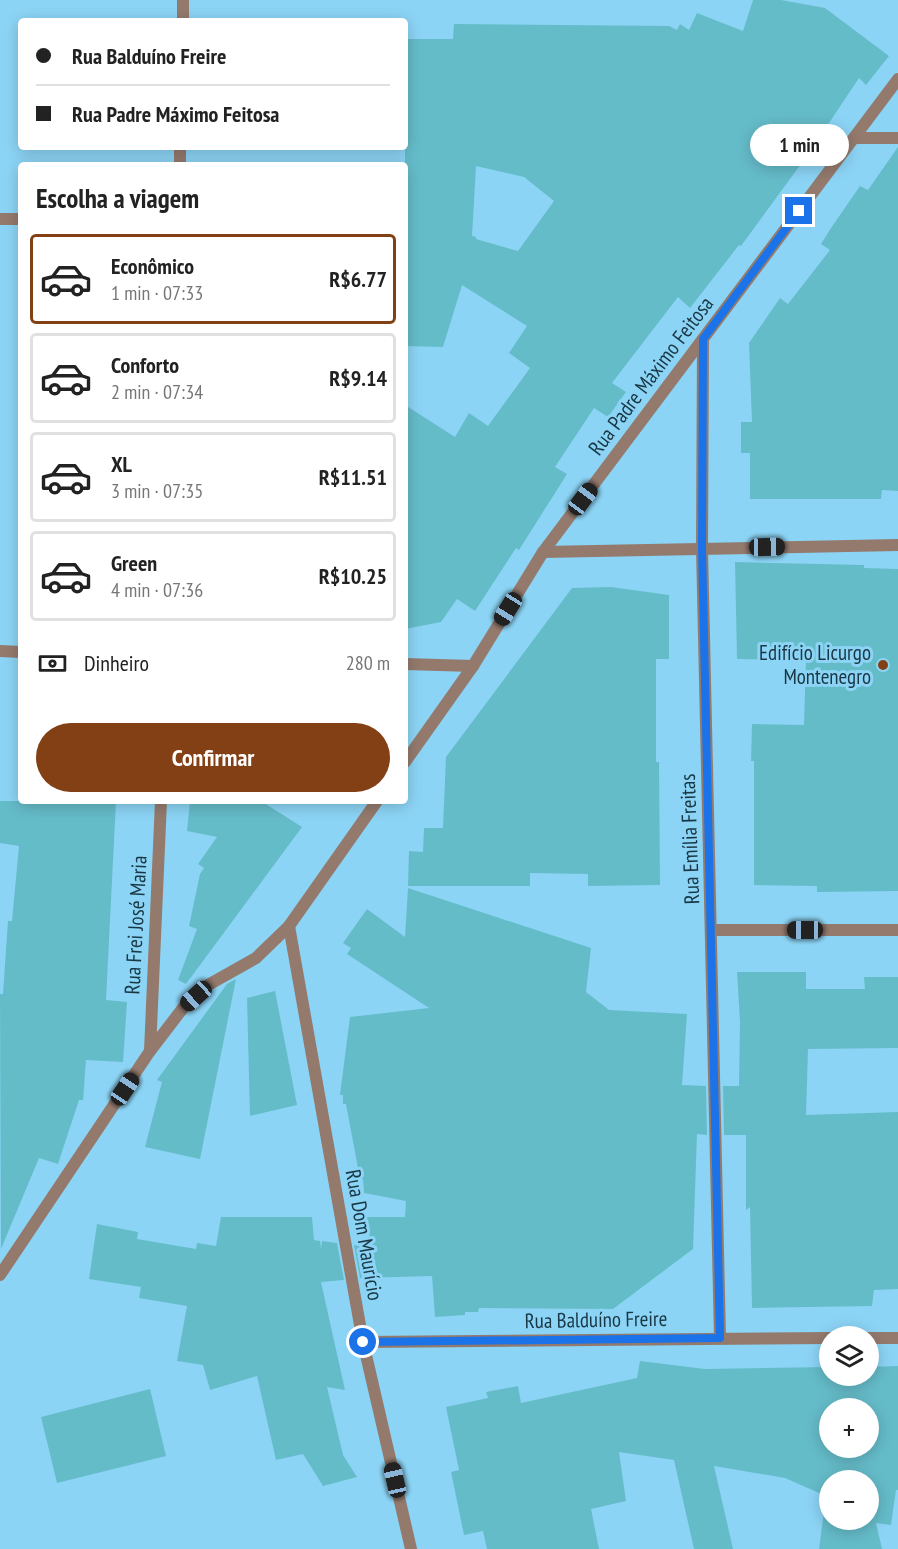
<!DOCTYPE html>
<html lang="pt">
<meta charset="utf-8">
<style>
body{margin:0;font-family:"PT Sans Narrow",sans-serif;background:#f6f6f6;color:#222;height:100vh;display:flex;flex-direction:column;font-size:22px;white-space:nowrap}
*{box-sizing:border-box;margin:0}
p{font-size:20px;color:#767676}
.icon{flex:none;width:33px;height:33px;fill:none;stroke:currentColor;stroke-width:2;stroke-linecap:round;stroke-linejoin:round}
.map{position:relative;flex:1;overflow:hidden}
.drawer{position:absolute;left:18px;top:162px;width:390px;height:642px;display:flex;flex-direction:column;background:#fff;border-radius:6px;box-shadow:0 3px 15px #0003}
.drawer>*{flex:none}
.guide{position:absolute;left:18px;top:18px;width:390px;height:132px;border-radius:6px;box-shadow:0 3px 15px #0003;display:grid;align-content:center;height:132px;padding:0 18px;background:#fff}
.fabs{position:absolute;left:819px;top:1326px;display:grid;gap:12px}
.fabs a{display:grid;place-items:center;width:60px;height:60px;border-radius:50%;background:#fff;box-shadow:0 3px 15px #0003;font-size:30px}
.end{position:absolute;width:27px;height:27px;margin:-14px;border:8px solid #1a73e8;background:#fff;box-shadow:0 0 0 3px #fff}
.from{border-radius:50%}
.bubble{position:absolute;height:42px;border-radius:21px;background:#fff;box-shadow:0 3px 15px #0003;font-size:20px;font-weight:600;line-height:42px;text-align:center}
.car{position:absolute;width:18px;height:36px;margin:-18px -9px;border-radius:8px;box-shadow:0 0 4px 2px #0007;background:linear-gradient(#222 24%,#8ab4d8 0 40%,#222 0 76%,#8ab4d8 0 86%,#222 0)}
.guide b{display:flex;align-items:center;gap:21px;height:57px;font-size:22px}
.guide b+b{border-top:2px solid #e0e0e0}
.guide i{width:15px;height:15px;background:#222}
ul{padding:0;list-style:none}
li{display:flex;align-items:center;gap:18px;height:90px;margin:0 12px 9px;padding:0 6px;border:3px solid #e0e0e0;border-radius:6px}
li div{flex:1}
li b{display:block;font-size:22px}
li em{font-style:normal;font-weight:600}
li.active{border-color:#844015}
li>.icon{width:54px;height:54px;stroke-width:1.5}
h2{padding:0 18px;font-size:27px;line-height:72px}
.pay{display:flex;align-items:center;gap:15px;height:66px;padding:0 18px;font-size:22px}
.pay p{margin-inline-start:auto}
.primary-button{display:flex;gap:12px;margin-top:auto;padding:12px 18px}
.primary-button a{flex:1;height:69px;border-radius:36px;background:#844015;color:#fff;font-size:24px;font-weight:600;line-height:69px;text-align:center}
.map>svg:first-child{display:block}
</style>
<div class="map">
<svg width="898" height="1549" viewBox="0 0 898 1549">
<rect width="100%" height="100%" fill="#8cd4f5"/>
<g fill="#65bcc9" fill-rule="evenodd">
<path d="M753 0H781L825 8 889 56 866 85 859 78 809 153 741 246 739 245 690 308 678 297 612 383 626 392 608 417 594 408 555 467 567 474 519 550 516 548 475 611 457 599 441 622 405 629V405L455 437 469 413 488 426 530 368 509 353 527 326 462 285 443 347 405 346 407 173H405V39H453L454 24 669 26 677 30 680 24 689 30 697 13 743 31ZM476 166 524 177 554 201 518 251 476 239V237L472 236Z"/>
<polygon points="898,147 898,491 882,490 881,499 750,499 750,453 741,453 741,422 752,422 749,343 780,298 788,304 830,250 821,244 831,228 860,186 868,190"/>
<polygon points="735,562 864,565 864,568 898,569 898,891 817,892 817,886 754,885 754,761 751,761 752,724 804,725 806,660 737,659"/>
<polygon points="611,587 669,595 669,659 656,659 656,762 659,762 660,885 588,886 588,874 530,873 530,886 408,886 409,851 423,852 424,828 443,828 446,757 572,588"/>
<polygon points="0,801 116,801 106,1000 127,1002 123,1062 86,1060 83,1100 79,1100 58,1164 39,1158 1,1249 0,994 3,994 8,921 12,921 19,846 0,843"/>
<polygon points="190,801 261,801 302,827 186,984 178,980 197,929 189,926 200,874 204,868 198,864 217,837 187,831"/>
<polygon points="408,888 591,948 586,992 609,1010 687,1014 682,1085 706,1086 707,1135 697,1134 693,1249 613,1309 479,1308 478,1312 465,1312 465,1315 435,1317 432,1276 360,1278 354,1245 371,1248 367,1217 405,1217 406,1201 364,1193 363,1179 360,1179 346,1104 343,1104 343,1095 340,1095 350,1017 429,1008 347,954 351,948 343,943 367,909 405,937"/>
<polygon points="737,972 806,972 806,989 865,989 864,977 898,977 898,1048 808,1049 806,1115 898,1112 898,1289 874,1290 872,1306 752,1308 750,1207 746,1210 746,1135 724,1135 723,1086 739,1086 740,1022"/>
<polygon points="236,979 200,1159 145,1147 162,1082 157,1080 227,984"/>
<polygon points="275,991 297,1105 250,1116 247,998"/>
<polygon points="221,1217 312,1217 314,1240 320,1241 321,1249 322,1241 337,1243 344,1280 321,1282 345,1390 327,1387 343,1455 357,1477 323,1486 303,1454 276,1460 257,1376 210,1390 203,1365 177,1361 187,1306 139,1298 141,1287 89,1279 97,1224 138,1232 137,1239 196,1249 197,1243 216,1246"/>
<path d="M640 1361 705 1369 830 1367V1376H868L869 1367 898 1366V1490H896L891 1525 876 1523 882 1549H819L826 1496 785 1478 714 1466 733 1549H694L674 1460 619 1452 626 1501 591 1509 599 1549H487L483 1531 464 1535 451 1472 459 1470 446 1407 488 1398 486 1392 518 1386 521 1403 637 1378ZM830 1408H868V1448H830ZM830 1480H868V1520H830Z"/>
<polygon points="150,1389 166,1456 57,1483 41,1417"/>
</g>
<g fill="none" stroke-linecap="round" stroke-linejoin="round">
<g stroke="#947a6d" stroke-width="12">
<polyline points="183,21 183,0"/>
<polyline points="854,138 898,138"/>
<polyline points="180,165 180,147"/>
<polyline points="0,219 21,219"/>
<polyline points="703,339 702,549 720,1338"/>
<polyline points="543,552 898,545"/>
<polyline points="0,651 21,652"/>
<polyline points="405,664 473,666"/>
<polyline points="405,762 473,666 543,552 898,79"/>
<polyline points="289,926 363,1342 411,1549"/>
<polyline points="712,930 898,930"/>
<polyline points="150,1051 161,801"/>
<polyline points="0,1275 150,1051 183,1008 208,985 256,958 289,926 377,801"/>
<polyline points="868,1338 898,1338"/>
<polyline points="363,1342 830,1338"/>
</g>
</g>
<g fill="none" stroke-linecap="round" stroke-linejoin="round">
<polyline stroke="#1a73e8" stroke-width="8" points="363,1342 720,1338 702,549 703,339 799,211"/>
</g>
<circle fill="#844015" stroke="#8cd4f5" stroke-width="2" cx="883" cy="665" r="6"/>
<g text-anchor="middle" stroke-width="6" stroke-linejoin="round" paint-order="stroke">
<g font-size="21" fill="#193744" stroke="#8cd4f5">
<text transform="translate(651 376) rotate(-53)" y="7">Rua Padre Máximo Feitosa</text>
<text transform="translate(690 839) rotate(-92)" y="7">Rua Emília Freitas</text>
<text transform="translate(136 925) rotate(-87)" y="7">Rua Frei José Maria</text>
<text transform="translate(364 1235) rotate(80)" y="7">Rua Dom Maurício</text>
<text transform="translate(596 1320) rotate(-1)" y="7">Rua Balduíno Freire</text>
</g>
<g font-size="21" fill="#193744" stroke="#8cd4f5" text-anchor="end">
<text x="871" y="660">Edifício Licurgo<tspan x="871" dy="24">Montenegro</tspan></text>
</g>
</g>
</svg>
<div class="fabs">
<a><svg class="icon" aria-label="layers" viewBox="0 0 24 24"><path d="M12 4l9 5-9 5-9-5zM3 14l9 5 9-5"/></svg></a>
<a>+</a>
<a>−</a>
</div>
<i class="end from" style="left:363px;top:1342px"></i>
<i class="end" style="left:799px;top:211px"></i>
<div class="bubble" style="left:750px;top:124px;width:99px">1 min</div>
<i class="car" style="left:583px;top:499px;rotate:37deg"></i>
<i class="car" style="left:767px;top:547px;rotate:89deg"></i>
<i class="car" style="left:508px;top:609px;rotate:212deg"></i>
<i class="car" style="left:805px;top:930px;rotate:270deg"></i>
<i class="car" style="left:196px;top:996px;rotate:228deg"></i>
<i class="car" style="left:125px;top:1089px;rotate:34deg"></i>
<i class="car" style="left:395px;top:1480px;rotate:347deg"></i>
<div class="guide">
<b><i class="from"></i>Rua Balduíno Freire</b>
<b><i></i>Rua Padre Máximo Feitosa</b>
</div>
<section class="drawer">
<h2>Escolha a viagem</h2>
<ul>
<li class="active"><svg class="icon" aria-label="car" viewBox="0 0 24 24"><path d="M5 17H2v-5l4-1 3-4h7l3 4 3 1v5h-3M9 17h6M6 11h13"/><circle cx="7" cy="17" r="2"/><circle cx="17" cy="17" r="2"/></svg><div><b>Econômico</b><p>1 min · 07:33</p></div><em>R$6.77</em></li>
<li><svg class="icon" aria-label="car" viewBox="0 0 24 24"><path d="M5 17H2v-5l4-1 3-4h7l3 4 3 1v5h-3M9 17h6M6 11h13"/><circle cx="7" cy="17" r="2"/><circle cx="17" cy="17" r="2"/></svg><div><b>Conforto</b><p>2 min · 07:34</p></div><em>R$9.14</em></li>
<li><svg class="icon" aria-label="car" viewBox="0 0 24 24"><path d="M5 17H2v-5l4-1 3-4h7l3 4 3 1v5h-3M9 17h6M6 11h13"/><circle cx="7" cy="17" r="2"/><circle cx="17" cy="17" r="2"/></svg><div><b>XL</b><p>3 min · 07:35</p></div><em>R$11.51</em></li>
<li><svg class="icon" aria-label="car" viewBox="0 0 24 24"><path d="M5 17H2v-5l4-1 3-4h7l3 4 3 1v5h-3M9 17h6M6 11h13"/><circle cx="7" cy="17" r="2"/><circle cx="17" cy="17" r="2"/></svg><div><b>Green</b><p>4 min · 07:36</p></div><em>R$10.25</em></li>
</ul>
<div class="pay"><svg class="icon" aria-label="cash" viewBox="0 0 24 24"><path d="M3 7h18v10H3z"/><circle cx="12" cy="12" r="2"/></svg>Dinheiro<p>280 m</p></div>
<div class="primary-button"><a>Confirmar</a></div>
</section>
</div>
